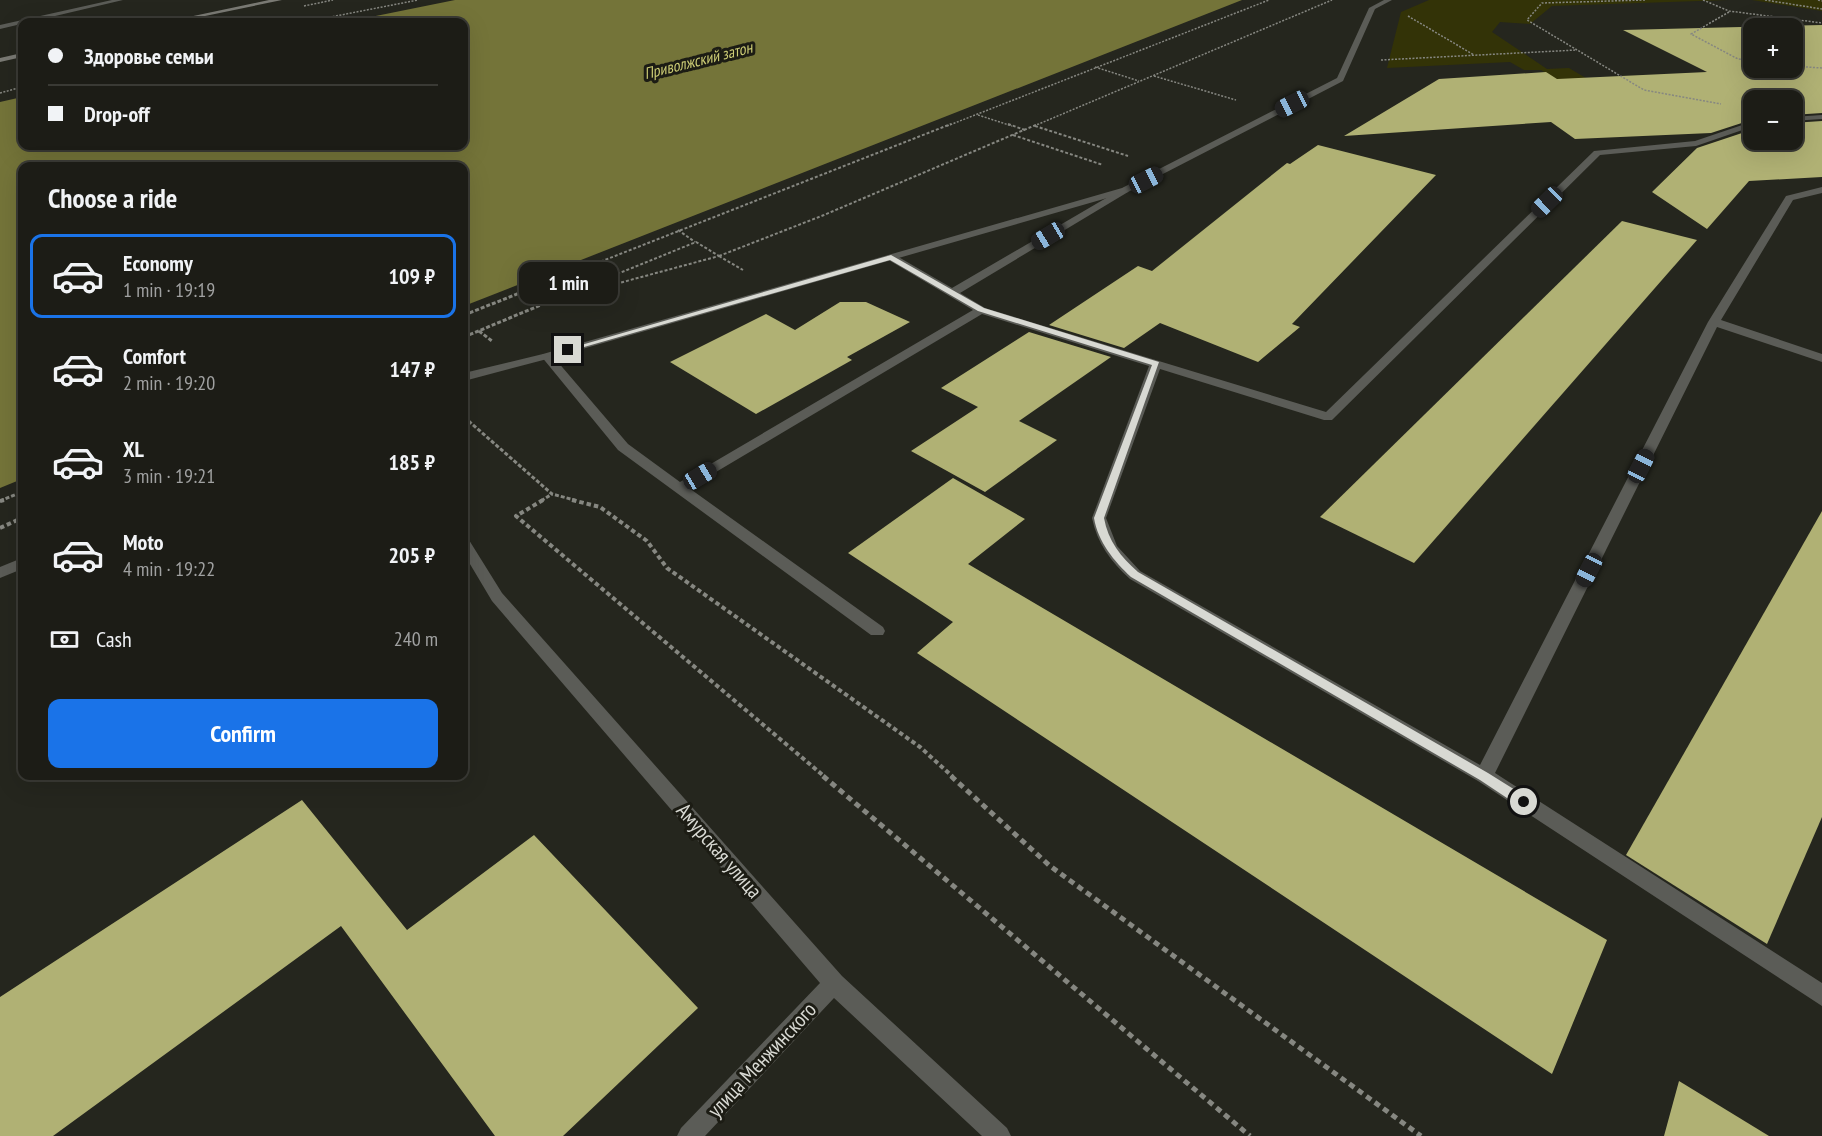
<!DOCTYPE html>
<meta charset="utf-8">
<style>
body{margin:0;font-family:"PT Sans Narrow",sans-serif;background:#292923;color:#f1f3f6;height:100vh;display:flex;flex-direction:column;font-size:22px;white-space:nowrap}
*{box-sizing:border-box;margin:0}
p{font-size:20px;color:#a0a1a1}
.icon{flex:none;width:33px;height:33px;fill:none;stroke:currentColor;stroke-width:2;stroke-linecap:round;stroke-linejoin:round}
.map{position:relative;flex:1;overflow:hidden}
.details{position:absolute;left:18px;top:162px;width:450px;height:618px;display:flex;flex-direction:column;background:#1c1c16;border-radius:12px;box-shadow:0 6px 24px #0002,0 0 0 2px #3a3a35}
.details>*{flex:none}
.guide{position:absolute;left:18px;top:18px;width:450px;height:132px;border-radius:12px;box-shadow:0 6px 24px #0002,0 0 0 2px #3a3a35;display:grid;align-content:center;height:132px;padding:0 30px;background:#1c1c16}
.controls{position:absolute;left:1743px;top:18px;display:grid;gap:12px}
.controls a{display:grid;place-items:center;width:60px;height:60px;border-radius:12px;background:#1c1c16;box-shadow:0 6px 24px #0002,0 0 0 2px #3a3a35;font-size:30px}
.end{position:absolute;width:27px;height:27px;margin:-14px;border:8px solid #d8d9d3;background:#111;box-shadow:0 0 0 3px #111}
.from{border-radius:50%}
.bubble{position:absolute;height:42px;border-radius:12px;background:#1c1c16;box-shadow:0 6px 24px #0002,0 0 0 2px #3a3a35;font-size:20px;font-weight:700;line-height:42px;text-align:center}
.car{position:absolute;width:18px;height:36px;margin:-18px -9px;border-radius:8px;box-shadow:0 0 4px 2px #0007;background:linear-gradient(#222 24%,#8ab4d8 0 40%,#222 0 76%,#8ab4d8 0 86%,#222 0)}
.guide b{display:flex;align-items:center;gap:21px;height:57px;font-size:22px}
.guide b+b{border-top:2px solid #3a3a35}
.guide i{width:15px;height:15px;background:#f1f3f6}
ul{padding:0;list-style:none}
li{display:flex;align-items:center;gap:18px;height:84px;margin:0 12px 9px;padding:0 18px;border:3px solid transparent;border-radius:12px}
li div{flex:1}
li b{display:block;font-size:22px}
li em{font-style:normal;font-weight:700}
li.active{border-color:#1a73e8}
li>.icon{width:54px;height:54px;stroke-width:1.5}
h2{padding:0 30px;font-size:27px;line-height:72px}
.pay{display:flex;align-items:center;gap:15px;height:66px;padding:0 30px;font-size:22px}
.pay p{margin-inline-start:auto}
.action{display:flex;gap:12px;margin-top:auto;padding:12px 30px}
.action a{flex:1;height:69px;border-radius:12px;background:#1a73e8;color:#fff;font-size:24px;font-weight:700;line-height:69px;text-align:center}
.map>svg:first-child{display:block}
</style>
<div class="map">
<svg width="1822" height="1136" viewBox="0 0 1822 1136">
<rect width="100%" height="100%" fill="#25261e"/>
<g fill="#333307">
<polygon points="1429,0 1728,0 1552,6 1530,24 1500,22 1492,32 1547,69 1569,68 1648,115 1570,87 1541,70 1524,70 1510,62 1387,68 1401,12"/>
<polygon points="1752,0 1822,0 1822,11"/>
</g>
<polygon fill="#747439" points="455,0 1242,0 464,306 464,166 22,166 22,479 0,488 0,102 22,97 22,146 464,146 464,22 346,22"/>
<g fill="#b0b174" fill-rule="evenodd">
<path d="M1822 25V113L1792 115V100H1754V119L1711 133 1575 139 1551 122 1344 136 1439 79 1546 72 1557 79 1707 72 1623 30ZM1754 28H1792V68H1754Z"/>
<polygon points="1822,121 1822,177 1749,181 1707,229 1652,192 1697,148 1754,129 1754,140 1792,140 1792,123"/>
<polygon points="1318,145 1436,175 1292,324 1300,327 1258,362 1160,323 1124,348 1049,325 1138,266 1152,271 1287,163 1290,164"/>
<polygon points="1622,221 1697,240 1414,563 1320,517"/>
<polygon points="840,302 866,302 910,322 847,357 852,360 756,414 670,362 766,314 795,330"/>
<polygon points="1029,332 1111,357 1019,421 1057,440 985,492 911,451 978,407 941,388"/>
<polygon points="953,478 1025,519 968,564 1607,940 1552,1074 917,653 953,622 848,553"/>
<polygon points="1822,511 1822,817 1767,944 1626,855"/>
<polygon points="302,800 407,930 534,835 698,1008 563,1136 495,1136 341,926 53,1136 0,1136 0,997"/>
<polygon points="1679,1081 1769,1136 1664,1136"/>
</g>
<g fill="none" stroke-linecap="round" stroke-linejoin="round">
<g stroke="#868781" stroke-width="1.5" stroke-dasharray="2 1.5" stroke-linecap="butt">
<polyline points="1645,0 1542,3 1527,20 1644,90 1721,104"/>
<polyline points="1703,0 1729,11 1822,23"/>
<polyline points="1765,0 1822,9"/>
<polyline points="1818,0 1822,1"/>
<polyline points="304,6 333,0"/>
<polyline points="1729,12 1691,34 1738,59 1754,61"/>
<polyline points="1408,16 1474,55"/>
<polyline points="305,22 418,0"/>
<polyline points="1381,60 1577,50"/>
<polyline points="1792,66 1822,68"/>
<polyline points="1095,67 1139,81"/>
<polyline points="1154,76 1236,100"/>
<polyline points="0,93 22,87"/>
<polyline points="978,115 1012,126"/>
<polyline points="947,126 1269,0"/>
<polyline points="1034,126 1332,0"/>
</g>
<g stroke="#868781" stroke-width="2" stroke-dasharray="3 2" stroke-linecap="butt">
<polyline points="1008,124 1025,130"/>
<polyline points="1035,126 1128,156"/>
<polyline points="1013,135 1103,165"/>
<polyline points="678,230 695,242"/>
<polyline points="719,256 743,270"/>
<polyline points="719,256 824,215 1038,124"/>
<polyline points="531,289 951,124"/>
<polyline points="580,289 696,242 719,256"/>
<polyline points="597,289 719,256"/>
</g>
<g stroke="#868781" stroke-width="3" stroke-dasharray="4 2" stroke-linecap="butt">
<polyline points="584,287 548,302 602,287"/>
<polyline points="464,315 535,287"/>
<polyline points="479,331 492,341"/>
<polyline points="464,337 548,302"/>
<polyline points="464,417 552,494 578,501"/>
<polyline points="0,501 22,492"/>
<polyline points="541,501 552,494"/>
</g>
<g stroke="#868781" stroke-width="4" stroke-dasharray="4.5 3" stroke-linecap="butt">
<polyline points="543,500 516,516 825,777"/>
<polyline points="572,500 600,507 647,541 667,568 920,747 953,777"/>
<polyline points="0,501 4,500"/>
<polyline points="0,528 22,518"/>
</g>
<g stroke="#868781" stroke-width="5" stroke-dasharray="6 4.5" stroke-linecap="butt">
<polyline points="823,776 1250,1136"/>
<polyline points="951,776 1050,866 1421,1136"/>
</g>
<g fill="#5b5c57" fill-rule="evenodd">
<polygon points="1822,115 1822,119 1792,121 1792,117"/>
<path d="M1754 121V126L1696 146 1600 155 1332 420H1324L1160 369 1106 518 1117 546 1140 571 1480 765 1708 322 1786 196 1822 187V193L1793 200 1721 320 1822 354V362L1717 327 1495 773 1822 983V1006L1478 781 1130 579C1111 562 1097 543 1092 518L1149 366 982 314 689 488 883 627 885 631 883 635H871L618 450 541 356 543 354H551L628 444 680 482 973 310 887 259V255H895L952 288 1125 187 1128 188V192L960 293 985 308 1326 412 1594 151 1695 141Z"/>
</g>
<g fill="#5b5c57" fill-rule="evenodd">
<polygon points="112,0 123,0 0,29 0,25"/>
<polygon points="1384,0 1392,0 1375,9 1343,81 1128,192 551,358 464,381 464,373 543,354 1122,188 1337,78 1369,8"/>
<polygon points="464,538 469,540 502,593 842,976 1007,1128 1011,1136 982,1136 834,998 705,1136 677,1136 681,1128 820,983 492,601 464,554"/>
<polygon points="22,558 22,569 0,578 0,567"/>
</g>
<g fill="#7a7a74" fill-rule="evenodd">
<polygon points="269,0 282,0 176,22 165,22"/>
<polygon points="22,53 22,57 0,62 0,58"/>
</g>
</g>
<path fill="#d8d9d3" d="M891 255 984 308 1159 362 1104 518C1108 541 1121 557 1138 572L1488 773 1528 798V806H1519L1480 780 1131 577C1114 561 1098 542 1094 518L1152 365 978 311 890 260 570 351 564 350Z"/>
<g text-anchor="middle" stroke-width="6" stroke-linejoin="round" paint-order="stroke">
<g font-size="16" font-style="italic" fill="#cdcd75" stroke="#1c1c14">
<text transform="translate(698 60) rotate(-14)" y="6">Приволжский затон</text>
</g>
<g font-size="21" fill="#d8d9d3" stroke="#1c1c14">
<text transform="translate(719 851) rotate(49)" y="7">Амурская улица</text>
<text transform="translate(762 1060) rotate(-47)" y="7">улица Менжинского</text>
</g>
</g>
</svg>
<div class="controls">
<a>+</a>
<a>−</a>
</div>
<i class="end from" style="left:1524px;top:802px"></i>
<i class="end" style="left:568px;top:350px"></i>
<div class="bubble" style="left:519px;top:262px;width:99px">1 min</div>
<i class="car" style="left:1292px;top:104px;rotate:243deg"></i>
<i class="car" style="left:1146px;top:180px;rotate:63deg"></i>
<i class="car" style="left:1547px;top:202px;rotate:226deg"></i>
<i class="car" style="left:1048px;top:236px;rotate:239deg"></i>
<i class="car" style="left:1641px;top:466px;rotate:27deg"></i>
<i class="car" style="left:700px;top:476px;rotate:59deg"></i>
<i class="car" style="left:1589px;top:570px;rotate:207deg"></i>
<div class="guide">
<b><i class="from"></i>Здоровье семьи</b>
<b><i></i>Drop-off</b>
</div>
<section class="details">
<h2>Choose a ride</h2>
<ul>
<li class="active"><svg class="icon" aria-label="car" viewBox="0 0 24 24"><path d="M5 17H2v-5l4-1 3-4h7l3 4 3 1v5h-3M9 17h6M6 11h13"/><circle cx="7" cy="17" r="2"/><circle cx="17" cy="17" r="2"/></svg><div><b>Economy</b><p>1 min · 19:19</p></div><em>109 ₽</em></li>
<li><svg class="icon" aria-label="car" viewBox="0 0 24 24"><path d="M5 17H2v-5l4-1 3-4h7l3 4 3 1v5h-3M9 17h6M6 11h13"/><circle cx="7" cy="17" r="2"/><circle cx="17" cy="17" r="2"/></svg><div><b>Comfort</b><p>2 min · 19:20</p></div><em>147 ₽</em></li>
<li><svg class="icon" aria-label="car" viewBox="0 0 24 24"><path d="M5 17H2v-5l4-1 3-4h7l3 4 3 1v5h-3M9 17h6M6 11h13"/><circle cx="7" cy="17" r="2"/><circle cx="17" cy="17" r="2"/></svg><div><b>XL</b><p>3 min · 19:21</p></div><em>185 ₽</em></li>
<li><svg class="icon" aria-label="car" viewBox="0 0 24 24"><path d="M5 17H2v-5l4-1 3-4h7l3 4 3 1v5h-3M9 17h6M6 11h13"/><circle cx="7" cy="17" r="2"/><circle cx="17" cy="17" r="2"/></svg><div><b>Moto</b><p>4 min · 19:22</p></div><em>205 ₽</em></li>
</ul>
<div class="pay"><svg class="icon" aria-label="cash" viewBox="0 0 24 24"><path d="M3 7h18v10H3z"/><circle cx="12" cy="12" r="2"/></svg>Cash<p>240 m</p></div>
<div class="action"><a>Confirm</a></div>
</section>
</div>
